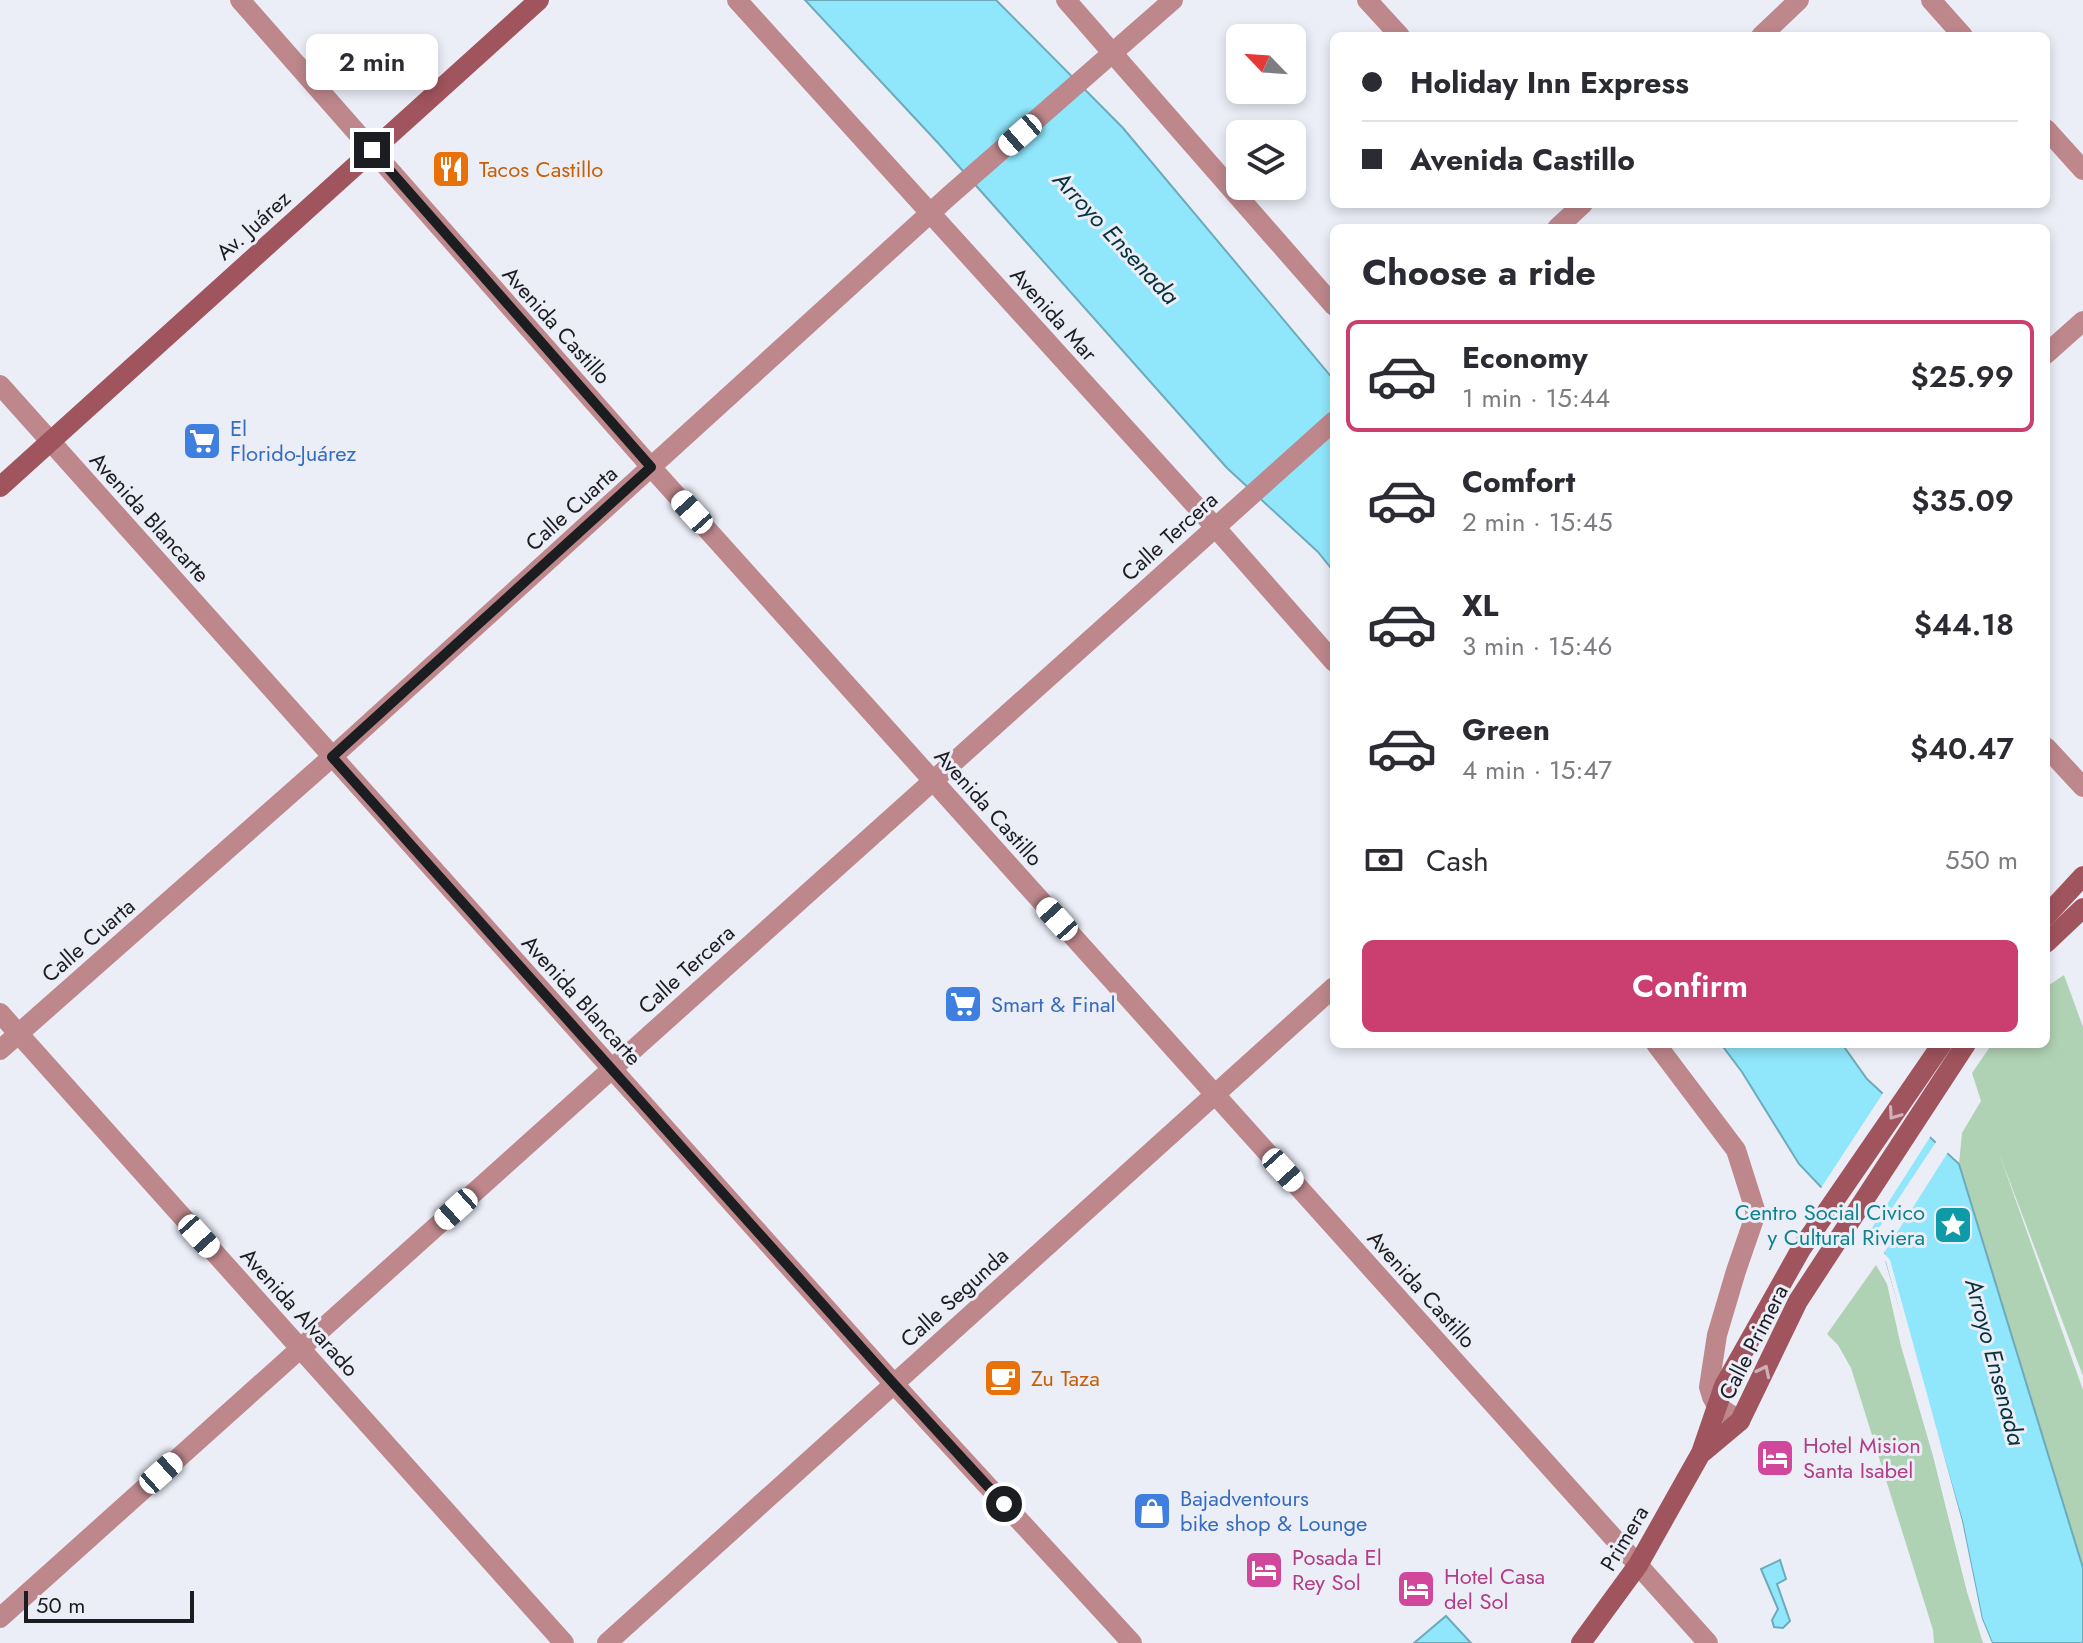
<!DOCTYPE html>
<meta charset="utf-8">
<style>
body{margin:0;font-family:Jost,sans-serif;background:#f2f2f3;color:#2b2b33;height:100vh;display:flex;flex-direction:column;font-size:30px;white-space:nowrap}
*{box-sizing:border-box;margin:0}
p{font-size:26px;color:#7c7c81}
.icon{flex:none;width:44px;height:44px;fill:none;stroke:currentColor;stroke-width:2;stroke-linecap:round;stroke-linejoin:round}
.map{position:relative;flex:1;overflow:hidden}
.panel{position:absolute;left:1330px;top:224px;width:720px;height:824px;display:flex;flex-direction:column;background:#fff;border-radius:12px;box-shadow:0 4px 12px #0003}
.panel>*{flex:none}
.top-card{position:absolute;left:1330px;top:32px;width:720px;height:176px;border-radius:12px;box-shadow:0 4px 12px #0003;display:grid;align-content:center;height:176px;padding:0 32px;background:#fff}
.needle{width:52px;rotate:295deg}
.tools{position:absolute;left:1226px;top:24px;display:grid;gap:16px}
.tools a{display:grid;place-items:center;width:80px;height:80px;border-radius:12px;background:#fff;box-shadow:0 4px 12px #0003;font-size:40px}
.scale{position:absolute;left:24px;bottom:20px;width:170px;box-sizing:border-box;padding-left:8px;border:4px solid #1c1d21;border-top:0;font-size:22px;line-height:28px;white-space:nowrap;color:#1c1d21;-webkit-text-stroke:6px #ebeef7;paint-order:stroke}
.end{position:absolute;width:36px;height:36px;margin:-18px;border:10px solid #1c1d21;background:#fff;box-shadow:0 0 0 4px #fff}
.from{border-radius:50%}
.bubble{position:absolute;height:56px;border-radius:12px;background:#fff;box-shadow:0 4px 12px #0003;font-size:26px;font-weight:600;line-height:56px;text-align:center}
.car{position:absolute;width:24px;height:48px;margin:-24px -12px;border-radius:10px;box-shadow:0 0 6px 2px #0007;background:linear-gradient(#fff 24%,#345 0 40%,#fff 0 76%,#345 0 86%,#fff 0)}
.top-card b{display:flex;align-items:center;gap:28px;height:76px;font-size:30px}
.top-card b+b{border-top:2px solid #e1e1e2}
.top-card i{width:20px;height:20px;background:#2b2b33}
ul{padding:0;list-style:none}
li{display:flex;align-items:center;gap:24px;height:112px;margin:0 16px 12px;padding:0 16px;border:4px solid transparent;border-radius:12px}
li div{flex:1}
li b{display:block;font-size:30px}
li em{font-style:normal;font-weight:600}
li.selected{border-color:#ca3e70}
li>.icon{width:72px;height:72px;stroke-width:1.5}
h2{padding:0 32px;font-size:36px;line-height:96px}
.pay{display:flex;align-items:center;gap:20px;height:88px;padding:0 32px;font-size:30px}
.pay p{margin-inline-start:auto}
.button{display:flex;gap:16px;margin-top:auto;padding:16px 32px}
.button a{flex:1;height:92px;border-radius:12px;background:#ca3e70;color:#fff;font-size:32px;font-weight:600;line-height:92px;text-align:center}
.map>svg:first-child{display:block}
</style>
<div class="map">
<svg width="2083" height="1643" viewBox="0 0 2083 1643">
<rect width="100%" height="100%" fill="#ebeef7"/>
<g fill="#b0d2b4">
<polygon points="2064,975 2083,1027 2083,1376 1999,1153 2083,1390 2083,1568 1959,1164 1962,1133 1981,1101 1972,1073 1992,1044 2046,1044 2046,987"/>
<polygon points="1876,1265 1887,1284 1901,1346 1933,1456 1967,1592 1983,1643 1934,1643 1933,1630 1851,1368 1838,1345 1827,1334"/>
</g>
<g fill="#90e6fb" stroke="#6daaba" stroke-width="2">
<polygon points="805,0 996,0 1123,128 1334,380 1334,572 1318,552 1227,468 939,144"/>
<polygon points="1721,1044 1842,1044 1867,1079 1959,1164 2083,1568 2083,1643 1992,1643 1982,1619 1962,1521 1884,1253 1799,1164 1742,1072"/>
<polygon points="1780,1560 1786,1579 1777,1584 1790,1621 1783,1628 1774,1627 1772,1620 1778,1609 1761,1569"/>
<polygon points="1446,1616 1471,1643 1414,1643"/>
</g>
<g fill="#ebeef7">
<polygon points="1885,1090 1932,1134 1865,1239 1819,1191"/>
<polygon points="1938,1139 1950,1149 1884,1253 1890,1260 1962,1521 1982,1619 1992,1643 1988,1643 1978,1620 1958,1522 1886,1262 1869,1243"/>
</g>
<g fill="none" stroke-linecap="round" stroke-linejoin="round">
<g stroke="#bd878c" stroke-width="20">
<polyline points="737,0 1215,527 1334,662"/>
<polyline points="1066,0 1334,306"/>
<polyline points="1367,0 1400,36"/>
<polyline points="1931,0 1963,36"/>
<polyline points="1761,36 1799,0"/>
<polyline points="2046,129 2083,170"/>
<polyline points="1557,228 1583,204"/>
<polyline points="2046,354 2083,321"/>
<polyline points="2046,747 2083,787"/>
<polyline points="0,1013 564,1643"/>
<polyline points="1656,1044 1736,1150 1756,1213 1736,1271 1717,1335 1709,1387 1712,1397 1717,1406 1740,1421"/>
<polyline points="0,1050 332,757 949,196 1173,0"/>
<polyline points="1638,1565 1708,1643"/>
<polyline points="0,1618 1334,421"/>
<polyline points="607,1643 1334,987"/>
</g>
<g stroke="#bd878c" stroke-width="20">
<polyline points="240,0 651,467 1638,1565"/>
<polyline points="0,385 894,1384 1132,1643"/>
</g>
<g stroke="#a0545d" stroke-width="20">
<polyline points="0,487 539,0"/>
<polyline points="2046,916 2083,876"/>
<polyline points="2046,943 2083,908"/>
<polyline points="1703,1452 1740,1421 1798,1301 1966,1044"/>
<polyline points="1581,1643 1638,1565 1701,1453 1724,1386 1801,1249 1942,1044"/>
</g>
</g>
<defs><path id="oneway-chevron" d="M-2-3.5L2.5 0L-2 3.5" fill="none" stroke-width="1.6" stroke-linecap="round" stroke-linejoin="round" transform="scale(2)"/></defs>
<g stroke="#cdb0b9">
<use href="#oneway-chevron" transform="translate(1894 1114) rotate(125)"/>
<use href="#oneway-chevron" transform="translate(1764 1371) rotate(-64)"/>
</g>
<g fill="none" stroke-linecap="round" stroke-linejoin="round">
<polyline stroke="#1c1d21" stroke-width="10" points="372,150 651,467 332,757 894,1384 1004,1504"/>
</g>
<defs>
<g id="restaurant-square" transform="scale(2)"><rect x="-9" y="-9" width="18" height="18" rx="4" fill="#e8710a" stroke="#ebeef7"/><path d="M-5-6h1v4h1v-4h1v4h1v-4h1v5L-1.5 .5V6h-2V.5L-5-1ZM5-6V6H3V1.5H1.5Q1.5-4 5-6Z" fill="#fff"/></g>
<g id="supermarket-square" transform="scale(2)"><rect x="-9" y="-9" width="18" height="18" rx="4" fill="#3f7fe0" stroke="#ebeef7"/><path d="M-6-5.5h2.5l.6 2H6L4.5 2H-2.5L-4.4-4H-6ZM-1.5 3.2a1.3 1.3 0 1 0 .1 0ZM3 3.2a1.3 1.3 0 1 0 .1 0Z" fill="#fff"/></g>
<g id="sight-square" transform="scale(2)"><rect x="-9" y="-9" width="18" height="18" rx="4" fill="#0f9aa8" stroke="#ebeef7"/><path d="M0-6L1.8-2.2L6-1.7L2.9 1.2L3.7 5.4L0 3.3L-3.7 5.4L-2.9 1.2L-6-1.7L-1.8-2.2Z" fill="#fff"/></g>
<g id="cafe-square" transform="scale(2)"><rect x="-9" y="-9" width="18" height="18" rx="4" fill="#e8710a" stroke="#ebeef7"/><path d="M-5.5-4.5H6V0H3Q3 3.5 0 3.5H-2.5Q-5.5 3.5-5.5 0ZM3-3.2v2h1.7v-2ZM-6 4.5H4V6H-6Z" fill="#fff"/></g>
<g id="hotel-square" transform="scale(2)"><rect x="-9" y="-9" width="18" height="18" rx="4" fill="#d1479c" stroke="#ebeef7"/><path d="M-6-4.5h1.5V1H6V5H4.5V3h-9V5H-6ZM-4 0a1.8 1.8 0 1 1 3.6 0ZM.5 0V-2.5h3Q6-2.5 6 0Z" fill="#fff"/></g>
<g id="shop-square" transform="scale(2)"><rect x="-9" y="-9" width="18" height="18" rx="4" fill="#3f7fe0" stroke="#ebeef7"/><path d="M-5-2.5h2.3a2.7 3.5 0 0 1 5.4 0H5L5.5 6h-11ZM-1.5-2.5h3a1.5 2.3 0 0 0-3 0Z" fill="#fff"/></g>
</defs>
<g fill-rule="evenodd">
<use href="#restaurant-square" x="451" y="169"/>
<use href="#supermarket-square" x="202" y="441"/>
<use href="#supermarket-square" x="963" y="1004"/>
<use href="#sight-square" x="1953" y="1225"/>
<use href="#cafe-square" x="1003" y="1378"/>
<use href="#hotel-square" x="1775" y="1458"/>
<use href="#shop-square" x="1152" y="1511"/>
<use href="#hotel-square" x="1264" y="1570"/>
<use href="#hotel-square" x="1416" y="1589"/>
</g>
<g text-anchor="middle" stroke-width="6" stroke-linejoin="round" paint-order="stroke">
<g font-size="22" fill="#c56008" stroke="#ebeef7" text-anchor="start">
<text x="479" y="177">Tacos Castillo</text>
<text x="1031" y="1386">Zu Taza</text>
</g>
<g font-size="22" fill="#1c1d21" stroke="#ebeef7">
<text transform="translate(253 225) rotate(-42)" y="8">Av. Juárez</text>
<text transform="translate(1054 314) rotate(48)" y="8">Avenida Mar</text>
<text transform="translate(557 325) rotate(48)" y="8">Avenida Castillo</text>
<text transform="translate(571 508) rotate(-42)" y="8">Calle Cuarta</text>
<text transform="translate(150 517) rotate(48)" y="8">Avenida Blancarte</text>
<text transform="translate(1169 536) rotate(-42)" y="8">Calle Tercera</text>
<text transform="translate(989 807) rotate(48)" y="8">Avenida Castillo</text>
<text transform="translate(88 940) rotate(-41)" y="8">Calle Cuarta</text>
<text transform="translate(686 969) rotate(-42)" y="8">Calle Tercera</text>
<text transform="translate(582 1000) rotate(48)" y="8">Avenida Blancarte</text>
<text transform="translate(1422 1289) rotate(48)" y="8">Avenida Castillo</text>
<text transform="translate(954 1297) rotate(-42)" y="8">Calle Segunda</text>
<text transform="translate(300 1312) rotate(48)" y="8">Avenida Alvarado</text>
<text transform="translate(1753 1342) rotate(-63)" y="8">Calle Primera</text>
<text transform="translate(1624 1538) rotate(-59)" y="8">Primera</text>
</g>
<g font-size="22" fill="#366cbe" stroke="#ebeef7" text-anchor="start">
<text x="230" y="436">El<tspan x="230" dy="25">Florido-Juárez</tspan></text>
<text x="991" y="1012">Smart &amp; Final</text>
<text x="1180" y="1506">Bajadventours<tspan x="1180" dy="25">bike shop &amp; Lounge</tspan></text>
</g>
<g font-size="22" fill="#0d838f" stroke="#ebeef7" text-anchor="end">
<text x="1925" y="1220">Centro Social Civico<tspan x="1925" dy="25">y Cultural Riviera</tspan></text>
</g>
<g font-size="22" fill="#b23c85" stroke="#ebeef7" text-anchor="start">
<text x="1803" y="1453">Hotel Mision<tspan x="1803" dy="25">Santa Isabel</tspan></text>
<text x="1292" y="1565">Posada El<tspan x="1292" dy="25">Rey Sol</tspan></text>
<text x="1444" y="1584">Hotel Casa<tspan x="1444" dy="25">del Sol</tspan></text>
</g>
<g font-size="24" font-style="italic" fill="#08333c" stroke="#ebeef7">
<text transform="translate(1116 238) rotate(47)" y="8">Arroyo Ensenada</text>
<text transform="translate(1995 1362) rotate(75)" y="8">Arroyo Ensenada</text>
</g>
</g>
</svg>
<div class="tools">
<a><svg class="needle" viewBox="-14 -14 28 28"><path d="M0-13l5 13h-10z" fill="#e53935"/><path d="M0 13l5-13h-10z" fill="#7c7c81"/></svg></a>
<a><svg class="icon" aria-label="layers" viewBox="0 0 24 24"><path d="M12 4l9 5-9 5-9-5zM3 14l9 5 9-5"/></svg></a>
</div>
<div class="scale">50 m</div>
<i class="end from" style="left:1004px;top:1504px"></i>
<i class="end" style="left:372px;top:150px"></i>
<div class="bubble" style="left:306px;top:34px;width:132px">2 min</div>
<i class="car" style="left:1020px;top:135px;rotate:229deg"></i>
<i class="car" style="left:692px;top:512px;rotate:318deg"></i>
<i class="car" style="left:1057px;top:919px;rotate:318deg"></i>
<i class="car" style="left:1283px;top:1170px;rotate:138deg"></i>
<i class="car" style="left:456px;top:1209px;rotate:228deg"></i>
<i class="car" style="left:199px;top:1236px;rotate:138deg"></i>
<i class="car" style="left:161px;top:1473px;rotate:48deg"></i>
<div class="top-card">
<b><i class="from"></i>Holiday Inn Express</b>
<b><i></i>Avenida Castillo</b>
</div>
<section class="panel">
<h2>Choose a ride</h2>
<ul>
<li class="selected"><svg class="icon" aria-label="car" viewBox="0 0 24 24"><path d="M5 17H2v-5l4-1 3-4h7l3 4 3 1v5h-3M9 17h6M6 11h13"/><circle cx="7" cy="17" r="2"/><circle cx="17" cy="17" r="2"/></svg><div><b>Economy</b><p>1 min · 15:44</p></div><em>$25.99</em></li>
<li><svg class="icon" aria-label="car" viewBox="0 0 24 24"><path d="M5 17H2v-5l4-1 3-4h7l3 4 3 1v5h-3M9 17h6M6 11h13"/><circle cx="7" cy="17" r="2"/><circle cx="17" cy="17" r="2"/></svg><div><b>Comfort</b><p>2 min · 15:45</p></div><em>$35.09</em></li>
<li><svg class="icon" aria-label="car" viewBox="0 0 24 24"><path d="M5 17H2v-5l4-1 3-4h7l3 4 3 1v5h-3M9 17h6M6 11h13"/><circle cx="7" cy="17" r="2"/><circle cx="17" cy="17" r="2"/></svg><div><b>XL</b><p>3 min · 15:46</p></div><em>$44.18</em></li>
<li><svg class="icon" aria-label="car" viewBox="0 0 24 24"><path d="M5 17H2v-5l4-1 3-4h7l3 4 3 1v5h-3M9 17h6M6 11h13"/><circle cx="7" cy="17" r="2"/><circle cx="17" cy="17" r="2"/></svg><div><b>Green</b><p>4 min · 15:47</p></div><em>$40.47</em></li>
</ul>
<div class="pay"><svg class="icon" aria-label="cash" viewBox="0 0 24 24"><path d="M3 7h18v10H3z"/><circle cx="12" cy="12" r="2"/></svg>Cash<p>550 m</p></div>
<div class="button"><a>Confirm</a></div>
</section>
</div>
